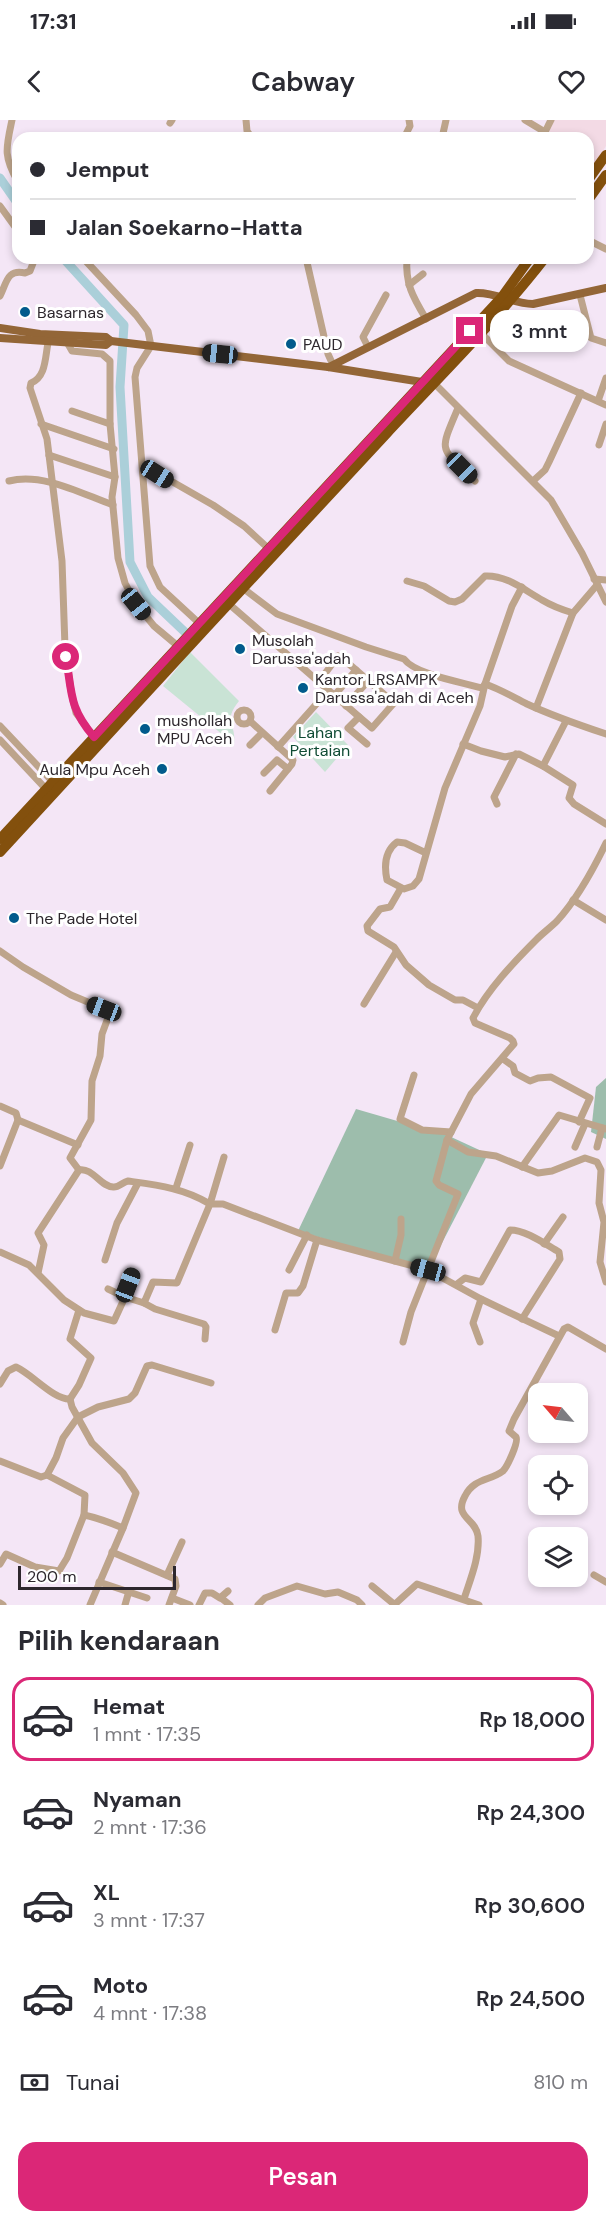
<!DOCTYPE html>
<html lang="id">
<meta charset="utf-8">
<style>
body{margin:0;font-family:"DM Sans",sans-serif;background:#f7f7f7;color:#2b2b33;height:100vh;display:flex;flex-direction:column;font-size:22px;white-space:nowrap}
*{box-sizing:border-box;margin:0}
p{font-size:20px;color:#7c7c81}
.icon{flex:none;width:33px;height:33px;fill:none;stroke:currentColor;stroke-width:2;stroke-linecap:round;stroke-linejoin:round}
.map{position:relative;height:1485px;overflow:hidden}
.panel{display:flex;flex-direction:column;background:#fff;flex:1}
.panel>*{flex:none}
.top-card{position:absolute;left:12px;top:12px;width:582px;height:132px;border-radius:18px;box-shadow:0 3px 9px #0003;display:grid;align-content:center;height:132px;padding:0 18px;background:#fff}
.needle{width:39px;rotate:298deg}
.buttons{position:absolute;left:528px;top:1263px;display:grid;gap:12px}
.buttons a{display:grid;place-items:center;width:60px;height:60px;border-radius:12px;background:#fff;box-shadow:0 3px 9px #0003;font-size:30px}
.scale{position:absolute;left:18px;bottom:15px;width:158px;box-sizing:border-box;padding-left:6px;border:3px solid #2d272d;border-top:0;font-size:16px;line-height:21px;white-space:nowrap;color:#2d272d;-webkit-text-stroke:4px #fff;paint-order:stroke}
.end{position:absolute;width:27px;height:27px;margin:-14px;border:8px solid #db2777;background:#fff;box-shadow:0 0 0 3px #fff}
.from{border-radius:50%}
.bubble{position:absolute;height:42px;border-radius:18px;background:#fff;box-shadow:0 3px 9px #0003;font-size:20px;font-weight:600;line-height:42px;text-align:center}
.car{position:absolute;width:18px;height:36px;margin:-18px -9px;border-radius:8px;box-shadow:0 0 4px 2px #0007;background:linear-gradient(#222 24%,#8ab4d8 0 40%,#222 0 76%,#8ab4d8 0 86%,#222 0)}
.top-card b{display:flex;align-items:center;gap:21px;height:57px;font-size:22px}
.top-card b+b{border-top:2px solid #e1e1e2}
.top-card i{width:15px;height:15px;background:#2b2b33}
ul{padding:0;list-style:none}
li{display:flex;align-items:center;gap:18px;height:84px;margin:0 12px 9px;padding:0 6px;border:3px solid transparent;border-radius:18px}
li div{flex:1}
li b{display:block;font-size:22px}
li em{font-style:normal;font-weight:600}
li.active{border-color:#db2777}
li>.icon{width:54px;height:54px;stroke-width:1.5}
h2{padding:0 18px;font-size:27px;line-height:72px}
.pay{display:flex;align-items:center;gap:15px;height:66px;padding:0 18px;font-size:22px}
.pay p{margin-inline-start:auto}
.cta{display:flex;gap:12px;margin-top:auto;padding:12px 18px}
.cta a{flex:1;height:69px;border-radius:18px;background:#db2777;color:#fff;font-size:24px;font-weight:600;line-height:69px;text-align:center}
.status{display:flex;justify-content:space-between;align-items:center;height:42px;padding:0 30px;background:#fff;direction:ltr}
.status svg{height:16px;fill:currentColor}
header{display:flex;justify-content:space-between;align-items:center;height:78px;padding:0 18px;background:#fff;font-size:27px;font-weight:600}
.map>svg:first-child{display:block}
</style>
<div class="status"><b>17:31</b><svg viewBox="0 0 49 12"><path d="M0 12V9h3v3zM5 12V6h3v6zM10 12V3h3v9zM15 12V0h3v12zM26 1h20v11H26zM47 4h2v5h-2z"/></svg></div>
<header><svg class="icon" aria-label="back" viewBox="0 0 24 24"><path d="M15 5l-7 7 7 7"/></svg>Cabway<svg class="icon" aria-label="heart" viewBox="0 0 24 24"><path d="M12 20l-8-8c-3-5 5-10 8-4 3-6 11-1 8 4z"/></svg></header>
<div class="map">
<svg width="606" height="1485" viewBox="0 0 606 1485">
<rect width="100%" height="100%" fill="#f4e6f6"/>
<polygon fill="#f3dae5" points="553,0 606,0 606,26 588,54 588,18 543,18"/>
<g fill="#c9e3d5">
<path d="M190 532 239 581C222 602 237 604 234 624L163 566Z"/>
<polygon points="316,592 348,625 325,652 293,617"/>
</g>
<g fill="#9dbdac">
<polygon points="606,958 606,1019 591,1012 596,967"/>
<polygon points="356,989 449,1016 488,1034 428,1150 298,1111"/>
</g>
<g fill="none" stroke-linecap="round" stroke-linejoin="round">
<g stroke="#abcfd9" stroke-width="9">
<polyline points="0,58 18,84"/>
<polyline points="63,138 124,205 120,267 130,442 148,477 188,515"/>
</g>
<g stroke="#bda48b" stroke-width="7">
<path d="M12 0C6 28 3 36 18 62"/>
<polyline points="246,0 247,11 252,18"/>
<polyline points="525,0 545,12"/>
<polyline points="170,3 172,0"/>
<polyline points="404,18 410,6 409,0"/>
<polyline points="442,18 446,0"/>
<polyline points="542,18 551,0"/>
<polyline points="0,86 18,111"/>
<polyline points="588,120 606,129"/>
<polyline points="83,138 136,195 148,211 151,226 137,248 135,257 150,446 160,467 200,504"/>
<polyline points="306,138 328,234 333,245"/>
<path d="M407 138C405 164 413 177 426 199"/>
<polyline points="409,165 423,154"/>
<polyline points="580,175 591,218 606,223"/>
<path d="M0 176C7 162 7 149 25 153L30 151 35 138"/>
<polyline points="482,214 509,241 606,285"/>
<path d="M48 223C45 238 46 257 31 263L30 268 47 319 49 335 62 441 65 527 71 571 76 593 94 617"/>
<polyline points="68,224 72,231 102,234 110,241 110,304 115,357 112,377 118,438 125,463 136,484 154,506 179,527"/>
<polyline points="368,227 363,217 386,175"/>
<polyline points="435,264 551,380 582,433 606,482"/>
<polyline points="598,281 606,258"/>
<path d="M458 288C438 335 440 326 475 361"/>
<polyline points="72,291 110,304"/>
<polyline points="41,304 114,329"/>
<polyline points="599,325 606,304"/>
<polyline points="49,335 115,357"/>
<polyline points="143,345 213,385 244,406 269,429"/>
<path d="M9 361C42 352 82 374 113 385"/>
<polyline points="533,361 545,350 549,342 581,273"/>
<polyline points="594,459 606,460"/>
<path d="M407 461 424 466 449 481 455 482 462 479 485 456C507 455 524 470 542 480 552 486 563 490 573 493"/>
<path d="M244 469 277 494 366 527 404 539C416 555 462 562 482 568L485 564C500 569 513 577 527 584 553 596 579 605 606 614"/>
<polyline points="229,484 372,608 394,583 349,544"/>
<polyline points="318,563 338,536"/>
<polyline points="334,576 356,550"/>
<polyline points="346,586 368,561"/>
<polyline points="536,588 573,493 597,465"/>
<circle cx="244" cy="597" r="7"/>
<polyline points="359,597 348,608 367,624"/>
<polyline points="250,601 293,640 292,644 270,671"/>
<polyline points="0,606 53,662"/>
<polyline points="0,620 46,669"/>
<polyline points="463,624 481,631 505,637 519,634 543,646 573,665 569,678 574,684 606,704"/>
<polyline points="250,625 262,613"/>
<polyline points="278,627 328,571"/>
<polyline points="543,646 566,601"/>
<polyline points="264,653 277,640 288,649"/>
<polyline points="497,684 494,677 516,634"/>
<path d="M426 733 405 723 397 722C385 731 384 746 387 760L404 769 413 766 419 759 445 668 480 586 485 564 512 486 522 467"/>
<polyline points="401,768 390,787 380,789 367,806 368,811 394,827 406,845 429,865 455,880 463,880 478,888"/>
<polyline points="573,780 606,800"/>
<path d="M0 831 23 847 71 875 107 890 109 895 102 914 100 936 92 961 91 1000 70 1038 79 1050C93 1047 101 1068 114 1067 119 1067 123 1062 128 1061 157 1065 184 1068 210 1084L224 1037"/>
<polyline points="364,884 396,832"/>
<polyline points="503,939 513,946 515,953 530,961 538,958 551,957 590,978 579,1002"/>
<polyline points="414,955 400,999 422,1010 451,1012"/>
<polyline points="0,986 16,993 18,1000"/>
<polyline points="447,1020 468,1032 496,1036 538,1053 552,1051 585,1038 597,1042 601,1050 599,1083 604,1102 600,1142 606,1162"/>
<polyline points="575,1027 585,1004"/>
<polyline points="597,1027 602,1008"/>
<polyline points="0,1046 18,1000 78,1025"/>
<polyline points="522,1047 559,995 606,1009"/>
<polyline points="176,1068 190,1025"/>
<polyline points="544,1124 563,1097"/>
<polyline points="0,1132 29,1145 64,1180 84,1193 114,1201 125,1177 144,1183 153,1162 177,1163 210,1084 223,1084 317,1120 428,1150 481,1179 559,1216"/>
<polyline points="105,1140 117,1103 138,1063"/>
<polyline points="395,1141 401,1115 401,1099"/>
<polyline points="289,1150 307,1115"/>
<polyline points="38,1153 44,1125 38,1113 79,1050"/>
<path d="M457 1164 465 1158 481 1162 510 1110C526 1110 545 1124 559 1132L560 1139 522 1199"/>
<polyline points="108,1169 125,1177 133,1153"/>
<polyline points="144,1183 155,1189 204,1204 206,1207 205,1219"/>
<polyline points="275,1210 286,1173 298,1173 303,1166 317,1120"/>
<path d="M403 1222 411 1192 458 1074 439 1065 436 1061 447 1020 471 974 514 924 513 921 510 918 475 903 473 898C488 869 514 842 537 819 543 813 551 807 557 801 578 778 593 750 606 723"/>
<polyline points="480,1222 473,1203 481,1179"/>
<path d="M0 1264 8 1251 16 1247C32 1254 54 1280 70 1279L79 1265 91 1238 70 1219 79 1190"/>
<polyline points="70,1279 72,1287 92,1323 123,1353 136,1373 123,1408 90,1485"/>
<polyline points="0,1341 41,1357 47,1355 85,1375 84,1395"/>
<polyline points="47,1355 56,1338 63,1318 78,1297 98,1287 129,1279 135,1273 147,1246 152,1245 211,1263"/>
<polyline points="112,1432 175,1459 176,1466 169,1485"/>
<path d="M0 1444 6 1434 35 1447 59 1451 67 1438 84 1395C98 1398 111 1403 123 1408"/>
<polyline points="167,1455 182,1422"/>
<polyline points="594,1455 606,1462"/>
<polyline points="99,1462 147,1478"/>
<polyline points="372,1466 395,1485"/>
<polyline points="172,1478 190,1485"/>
<polyline points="221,1478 230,1485"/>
<path d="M464 1479C470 1460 480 1437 478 1416 476 1398 453 1398 465 1376 474 1358 490 1361 503 1351 507 1347 519 1322 516 1317 514 1315 511 1313 509 1311L514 1299 564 1209 568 1207 606 1229"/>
<polyline points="0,1483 3,1485"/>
<polyline points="125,1485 129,1471"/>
<polyline points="199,1485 205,1473 212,1473 220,1478 228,1471"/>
<polyline points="258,1485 265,1478 297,1466 325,1474 338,1472 357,1480 362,1485"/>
<polyline points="394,1485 417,1464 479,1485"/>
</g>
<g stroke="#936637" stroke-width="8">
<polyline points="0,208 40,214 106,217 111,221 328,247 422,262"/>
<polyline points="0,218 106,225 111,221"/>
<path d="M329 247 476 173C496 172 513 184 533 184L606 168"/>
</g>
<g stroke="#83500d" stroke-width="10">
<polyline points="588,60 606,35"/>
<polyline points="588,80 606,55"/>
<polyline points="0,719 502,177 530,138"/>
<path d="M0 732C129 592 257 452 387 313 441 255 496 201 545 138"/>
</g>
</g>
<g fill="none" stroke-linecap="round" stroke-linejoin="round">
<path stroke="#db2777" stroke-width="8" d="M66 537C72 573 69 588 94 617L470 211"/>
</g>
<g fill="#025b8c" stroke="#fff" stroke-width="2">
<circle cx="25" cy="192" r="6"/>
<circle cx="291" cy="224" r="6"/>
<circle cx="240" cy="529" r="6"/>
<circle cx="303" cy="568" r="6"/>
<circle cx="145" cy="609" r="6"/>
<circle cx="162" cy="649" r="6"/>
<circle cx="14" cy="798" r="6"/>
</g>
<g text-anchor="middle" stroke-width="6" stroke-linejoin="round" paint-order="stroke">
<g font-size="16" fill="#2d272d" stroke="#fff" text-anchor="start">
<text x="37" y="198">Basarnas</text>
<text x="303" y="230">PAUD</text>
<text x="252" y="526">Musolah<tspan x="252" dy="18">Darussa'adah</tspan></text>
<text x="315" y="565">Kantor LRSAMPK<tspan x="315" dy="18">Darussa'adah di Aceh</tspan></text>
<text x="157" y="606">mushollah<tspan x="157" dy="18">MPU Aceh</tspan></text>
<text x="150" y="655" text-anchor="end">Aula Mpu Aceh</text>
<text x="26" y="804">The Pade Hotel</text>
</g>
<g font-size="16" fill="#104b34" stroke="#fff">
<text x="320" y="618">Lahan<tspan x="320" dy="18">Pertaian</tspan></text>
</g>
</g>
</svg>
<div class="buttons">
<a><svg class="needle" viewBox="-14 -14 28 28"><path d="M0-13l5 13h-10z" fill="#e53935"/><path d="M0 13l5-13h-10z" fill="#7c7c81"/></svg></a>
<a><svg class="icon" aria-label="locate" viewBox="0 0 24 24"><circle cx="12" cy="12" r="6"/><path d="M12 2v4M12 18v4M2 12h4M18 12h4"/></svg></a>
<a><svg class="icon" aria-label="layers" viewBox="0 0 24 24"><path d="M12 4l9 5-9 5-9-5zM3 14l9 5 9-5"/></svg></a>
</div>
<div class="scale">200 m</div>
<i class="end from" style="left:66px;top:537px"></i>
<i class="end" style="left:470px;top:211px"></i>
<div class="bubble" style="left:490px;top:190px;width:99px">3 mnt</div>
<i class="car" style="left:220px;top:234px;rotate:276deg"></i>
<i class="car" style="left:462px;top:348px;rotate:135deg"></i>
<i class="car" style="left:157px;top:354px;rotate:122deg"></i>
<i class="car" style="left:136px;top:484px;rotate:141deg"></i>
<i class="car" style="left:104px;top:889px;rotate:291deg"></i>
<i class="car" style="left:428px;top:1150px;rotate:285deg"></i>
<i class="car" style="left:128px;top:1165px;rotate:21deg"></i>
<div class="top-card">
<b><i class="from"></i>Jemput</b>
<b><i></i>Jalan Soekarno-Hatta</b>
</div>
</div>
<section class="panel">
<h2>Pilih kendaraan</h2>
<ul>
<li class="active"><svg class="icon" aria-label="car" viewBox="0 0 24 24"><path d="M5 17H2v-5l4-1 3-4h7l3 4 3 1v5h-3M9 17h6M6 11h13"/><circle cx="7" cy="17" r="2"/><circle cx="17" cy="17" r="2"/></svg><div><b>Hemat</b><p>1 mnt · 17:35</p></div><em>Rp 18,000</em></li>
<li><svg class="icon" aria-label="car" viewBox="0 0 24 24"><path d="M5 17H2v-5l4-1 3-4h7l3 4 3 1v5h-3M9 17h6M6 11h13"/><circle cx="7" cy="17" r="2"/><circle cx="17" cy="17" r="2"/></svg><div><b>Nyaman</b><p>2 mnt · 17:36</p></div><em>Rp 24,300</em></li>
<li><svg class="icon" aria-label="car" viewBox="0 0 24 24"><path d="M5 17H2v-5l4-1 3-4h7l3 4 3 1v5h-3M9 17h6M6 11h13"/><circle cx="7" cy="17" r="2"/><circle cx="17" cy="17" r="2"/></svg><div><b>XL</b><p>3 mnt · 17:37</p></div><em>Rp 30,600</em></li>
<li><svg class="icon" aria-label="car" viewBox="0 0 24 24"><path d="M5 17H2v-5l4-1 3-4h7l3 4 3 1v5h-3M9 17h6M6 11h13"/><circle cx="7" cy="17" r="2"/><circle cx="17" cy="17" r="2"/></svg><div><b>Moto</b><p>4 mnt · 17:38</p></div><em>Rp 24,500</em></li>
</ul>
<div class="pay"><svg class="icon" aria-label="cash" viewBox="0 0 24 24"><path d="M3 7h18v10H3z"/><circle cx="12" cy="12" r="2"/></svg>Tunai<p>810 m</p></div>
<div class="cta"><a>Pesan</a></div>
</section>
